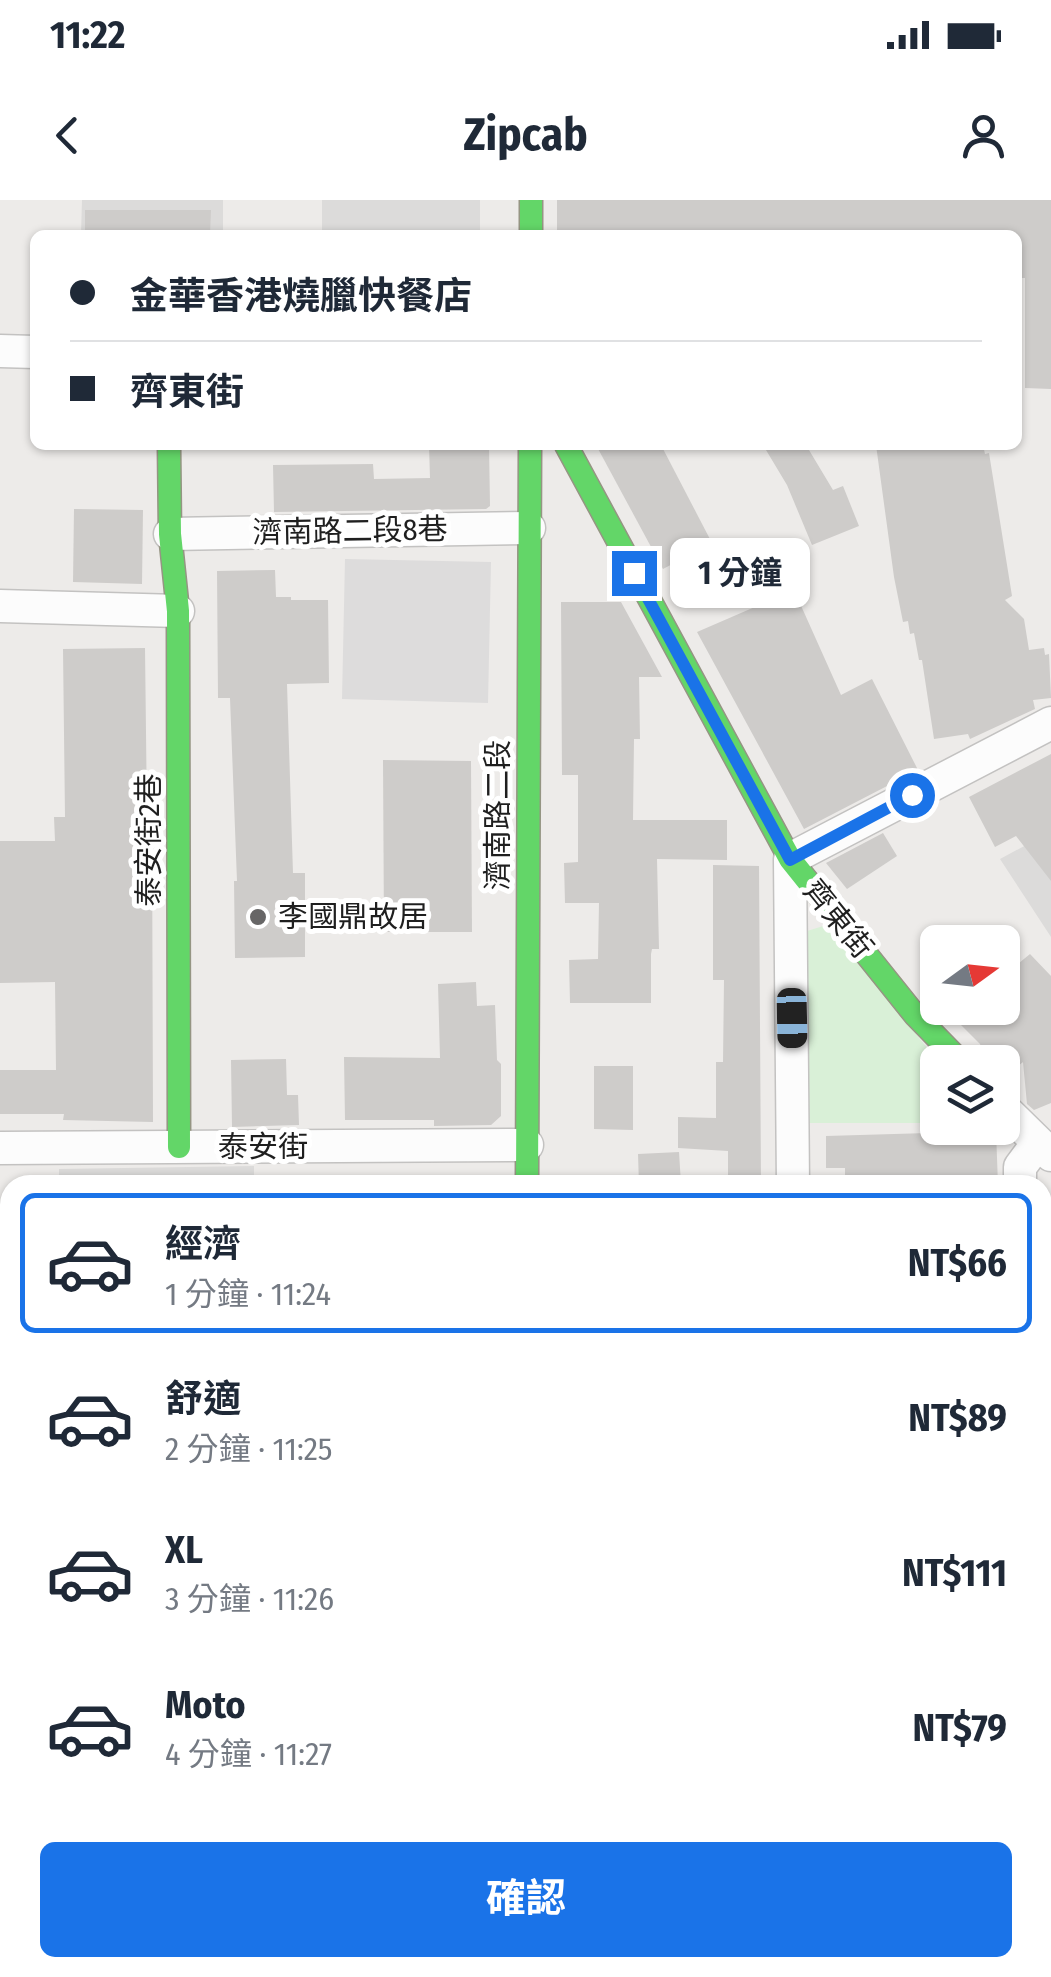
<!DOCTYPE html>
<html lang="zh-TW">
<meta charset="utf-8">
<style>
body{margin:0;font-family:"Fira Sans Condensed","Noto Sans TC",sans-serif;background:#f6f6f7;color:#1f2937;height:100vh;display:flex;flex-direction:column;font-size:38px;white-space:nowrap}
*{box-sizing:border-box;margin:0}
p{font-size:32px;color:#747a83}
.icon{flex:none;width:55px;height:55px;fill:none;stroke:currentColor;stroke-width:2;stroke-linecap:round;stroke-linejoin:round}
.map{position:relative;flex:1;overflow:hidden}
.sheet{position:absolute;left:0px;top:975px;width:1052px;height:802px;display:flex;flex-direction:column;background:#fff;border-radius:30px 30px 0 0;box-shadow:0 2px 8px #0004}
.sheet>*{flex:none}
.hud{position:absolute;left:30px;top:30px;width:992px;height:220px;border-radius:15px;box-shadow:0 2px 8px #0004;display:grid;align-content:center;height:220px;padding:0 40px;background:#fff}
.needle{width:65px;rotate:75deg}
.controls{position:absolute;left:920px;top:725px;display:grid;gap:20px}
.controls a{display:grid;place-items:center;width:100px;height:100px;border-radius:15px;background:#fff;box-shadow:0 2px 8px #0004;font-size:50px}
.end{position:absolute;width:45px;height:45px;margin:-22px;border:12px solid #1a73e8;background:#fff;box-shadow:0 0 0 5px #fff}
.from{border-radius:50%}
.bubble{position:absolute;height:70px;border-radius:15px;background:#fff;box-shadow:0 2px 8px #0004;font-size:32px;font-weight:700;line-height:70px;text-align:center}
.car{position:absolute;width:30px;height:60px;margin:-30px -15px;border-radius:12px;box-shadow:0 0 8px 2px #0007;background:linear-gradient(#222 24%,#8ab4d8 0 40%,#222 0 76%,#8ab4d8 0 86%,#222 0)}
.hud b{display:flex;align-items:center;gap:35px;height:95px;font-size:38px}
.hud b+b{border-top:2px solid #e0e1e3}
.hud i{width:25px;height:25px;background:#1f2937}
ul{padding:18px 0 0;list-style:none}
li{display:flex;align-items:center;gap:30px;height:140px;margin:0 20px 15px;padding:0 20px;border:5px solid transparent;border-radius:15px}
li div{flex:1}
li b{display:block;font-size:38px}
li em{font-style:normal;font-weight:700}
li.on{border-color:#1a73e8}
li>.icon{width:90px;height:90px;stroke-width:1.5}
.action{display:flex;gap:20px;margin-top:auto;padding:20px 40px}
.action a{flex:1;height:115px;border-radius:15px;background:#1a73e8;color:#fff;font-size:40px;font-weight:700;line-height:115px;text-align:center}
.status{display:flex;justify-content:space-between;align-items:center;height:70px;padding:0 50px;background:#fff;direction:ltr}
.status svg{height:28px;fill:currentColor}
header{display:flex;justify-content:space-between;align-items:center;height:130px;padding:0 40px;background:#fff;font-size:45px;font-weight:700}
.map>svg:first-child{display:block}
</style>
<div class="status"><b>11:22</b><svg viewBox="0 0 49 12"><path d="M0 12V9h3v3zM5 12V6h3v6zM10 12V3h3v9zM15 12V0h3v12zM26 1h20v11H26zM47 4h2v5h-2z"/></svg></div>
<header><svg class="icon" aria-label="back" viewBox="0 0 24 24"><path d="M15 5l-7 7 7 7"/></svg>Zipcab<svg class="icon" aria-label="person" viewBox="0 0 24 24"><circle cx="12" cy="8" r="4"/><path d="M4 21q1-7 8-7t8 7"/></svg></header>
<div class="map">
<svg width="1051" height="1777" viewBox="0 0 1051 1777">
<rect width="100%" height="100%" fill="#edebe9"/>
<g fill="#dcdbda">
<polygon points="82,0 223,0 223,35 81,35"/>
<rect x="322" y="0" width="158" height="35"/>
<polygon points="1051,628 1051,737 1000,659 1041,637"/>
<polygon points="254,966 254,985 59,985 59,969"/>
<polygon points="810,1770 1003,1771 1003,1777 810,1777"/>
<polygon points="782,1771 782,1777 565,1777 565,1772"/>
</g>
<polygon fill="#d9f0d7" points="830,724 938,862 937,923 808,923 807,731"/>
<polygon fill="#dddcdc" points="345,359 491,362 488,503 342,499"/>
<g fill="#ceccca">
<polygon points="557,0 1051,0 1051,189 1025,188 1025,78 1018,78 1018,35 557,35"/>
<polygon points="85,10 211,10 210,35 85,35"/>
<polygon points="429,245 489,245 490,306 486,309 274,312 273,265 373,264 374,279 430,278"/>
<polygon points="596,245 661,245 712,343 663,369"/>
<polygon points="763,245 806,245 833,290 843,286 859,326 812,345 787,285"/>
<polygon points="876,245 983,245 985,254 989,253 1012,396 1005,400 1024,419 1029,450 1044,448 1045,455 1049,454 1051,498 1033,500 1035,509 970,539 968,534 934,539 922,460 919,460 914,433 910,434 908,421 903,422 894,377"/>
<polygon points="74,309 143,310 142,384 73,382"/>
<polygon points="275,370 276,397 291,397 291,400 328,400 329,483 287,484 293,673 305,673 305,757 235,758 234,681 237,681 230,498 218,498 217,371"/>
<polygon points="794,390 841,495 872,479 918,570 804,629 697,432"/>
<polygon points="561,402 621,402 662,477 639,477 640,539 634,539 633,620 727,620 727,660 657,659 659,749 652,749 651,754 651,803 570,803 569,760 598,759 599,703 565,703 564,663 578,662 578,575 562,575"/>
<polygon points="145,448 147,616 152,616 153,922 63,920 64,914 0,914 0,870 56,870 55,782 0,783 0,641 55,641 54,617 65,617 63,449"/>
<polygon points="1051,554 1051,681 1016,636 995,647 969,597"/>
<polygon points="383,560 471,561 472,732 384,732"/>
<polygon points="883,633 897,656 847,689 826,663"/>
<polygon points="713,665 759,666 761,984 728,984 728,951 678,948 678,917 716,918 716,862 723,862 724,780 713,780"/>
<polygon points="1030,754 1051,776 1051,903 1034,910 1027,904 1023,862 1002,879 1002,862 986,862 980,844 944,808 1002,808 1002,777"/>
<polygon points="476,782 477,806 495,805 497,860 501,864 501,916 491,925 434,926 434,920 345,920 344,857 440,858 438,784"/>
<polygon points="286,859 287,895 298,895 299,925 232,927 231,860"/>
<polygon points="594,866 633,866 633,930 594,929"/>
<polygon points="996,931 998,985 845,985 845,968 826,968 826,936"/>
<polygon points="679,952 681,984 639,985 638,954"/>
</g>
<g fill="none" stroke-linecap="round" stroke-linejoin="round">
<g stroke="#c3c2c1" stroke-width="35">
<g id="street">
<polyline points="0,151 35,152"/>
<polyline points="170,334 529,328"/>
<polyline points="0,406 178,411"/>
<polyline points="1002,907 1051,955"/>
<polyline points="0,948 527,945"/>
<polyline points="793,985 790,659 1051,523"/>
<polyline points="1020,985 1020,967 1037,944"/>
<polyline points="0,1735 10,1735"/>
<polyline points="1042,1747 1051,1746"/>
<polyline points="48,1768 48,1777"/>
<polyline points="271,1768 271,1777"/>
</g>
</g>
<g stroke="#959583" stroke-width="25">
<g id="fast">
<polyline points="531,0 531,35"/>
<polyline points="169,245 170,334 178,411 179,947"/>
<polyline points="566,245 790,659 915,815 961,862"/>
<polyline points="527,985 530,245"/>
<polyline points="1042,1300 1051,1300"/>
<polyline points="0,1361 10,1361"/>
</g>
</g>
<g stroke="#959583" stroke-width="25">
<g id="slow">
<polyline points="1042,1387 1051,1387"/>
<polyline points="534,1768 534,1777"/>
</g>
</g>
<g stroke="#959583" stroke-width="25">
<g id="jam">
<polyline points="0,1302 10,1302"/>
<polyline points="1042,1356 1051,1356"/>
</g>
</g>
<use href="#street" stroke="#fcfcfc" stroke-width="32"/>
<use href="#fast" stroke="#63d668" stroke-width="22"/>
<use href="#slow" stroke="#ff974d" stroke-width="22"/>
<use href="#jam" stroke="#b3261e" stroke-width="22"/>
</g>
<g fill="none" stroke-linecap="round" stroke-linejoin="round">
<polyline stroke="#1a73e8" stroke-width="12" points="634,373 790,660 912,595"/>
</g>
<circle fill="#676666" stroke="#fff" stroke-width="4" cx="258" cy="717" r="10"/>
<g text-anchor="middle" stroke-width="10" stroke-linejoin="round" paint-order="stroke">
<g font-size="30" fill="#1f1f1f" stroke="#fff">
<text transform="translate(350 331) rotate(-1)" y="10">濟南路二段8巷</text>
<text transform="translate(498 615) rotate(-90)" y="10">濟南路二段</text>
<text transform="translate(149 640) rotate(-90)" y="10">泰安街2巷</text>
<text transform="translate(838 719) rotate(51)" y="10">齊東街</text>
<text x="263" y="957">泰安街</text>
</g>
<g font-size="30" fill="#1f1f1f" stroke="#fff" text-anchor="start">
<text x="278" y="727">李國鼎故居</text>
</g>
</g>
</svg>
<div class="controls">
<a><svg class="needle" viewBox="-14 -14 28 28"><path d="M0-13l5 13h-10z" fill="#e53935"/><path d="M0 13l5-13h-10z" fill="#747a83"/></svg></a>
<a><svg class="icon" aria-label="layers" viewBox="0 0 24 24"><path d="M12 4l9 5-9 5-9-5zM3 14l9 5 9-5"/></svg></a>
</div>
<i class="end from" style="left:912px;top:595px"></i>
<i class="end" style="left:634px;top:373px"></i>
<div class="bubble" style="left:670px;top:338px;width:140px">1 分鐘</div>
<i class="car" style="left:792px;top:818px;rotate:179deg"></i>
<div class="hud">
<b><i class="from"></i>金華香港燒臘快餐店</b>
<b><i></i>齊東街</b>
</div>
<section class="sheet">
<ul>
<li class="on"><svg class="icon" aria-label="car" viewBox="0 0 24 24"><path d="M5 17H2v-5l4-1 3-4h7l3 4 3 1v5h-3M9 17h6M6 11h13"/><circle cx="7" cy="17" r="2"/><circle cx="17" cy="17" r="2"/></svg><div><b>經濟</b><p>1 分鐘 · 11:24</p></div><em>NT$66</em></li>
<li><svg class="icon" aria-label="car" viewBox="0 0 24 24"><path d="M5 17H2v-5l4-1 3-4h7l3 4 3 1v5h-3M9 17h6M6 11h13"/><circle cx="7" cy="17" r="2"/><circle cx="17" cy="17" r="2"/></svg><div><b>舒適</b><p>2 分鐘 · 11:25</p></div><em>NT$89</em></li>
<li><svg class="icon" aria-label="car" viewBox="0 0 24 24"><path d="M5 17H2v-5l4-1 3-4h7l3 4 3 1v5h-3M9 17h6M6 11h13"/><circle cx="7" cy="17" r="2"/><circle cx="17" cy="17" r="2"/></svg><div><b>XL</b><p>3 分鐘 · 11:26</p></div><em>NT$111</em></li>
<li><svg class="icon" aria-label="car" viewBox="0 0 24 24"><path d="M5 17H2v-5l4-1 3-4h7l3 4 3 1v5h-3M9 17h6M6 11h13"/><circle cx="7" cy="17" r="2"/><circle cx="17" cy="17" r="2"/></svg><div><b>Moto</b><p>4 分鐘 · 11:27</p></div><em>NT$79</em></li>
</ul>
<div class="action"><a>確認</a></div>
</section>
</div>
